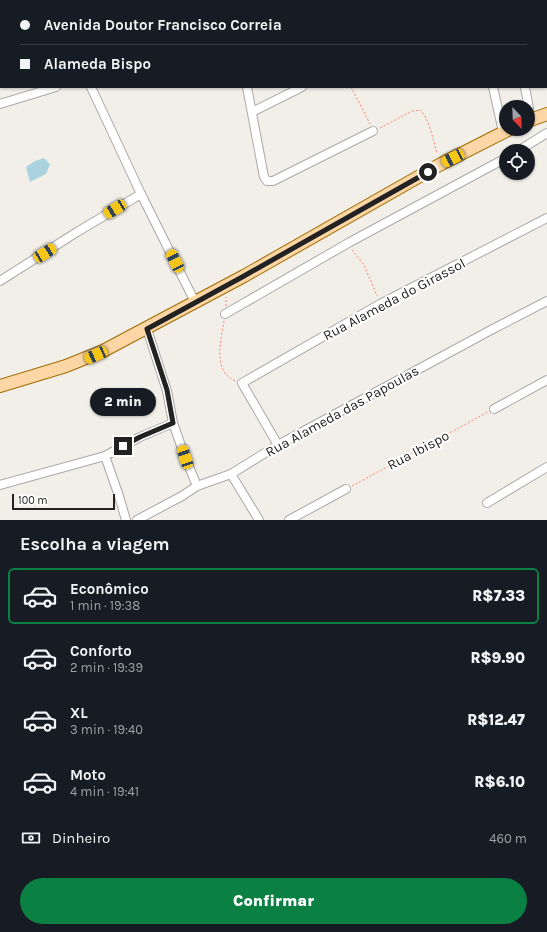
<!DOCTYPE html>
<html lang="pt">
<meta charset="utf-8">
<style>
body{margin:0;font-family:Karla,sans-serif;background:#242831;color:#f1f3f6;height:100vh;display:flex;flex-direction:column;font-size:15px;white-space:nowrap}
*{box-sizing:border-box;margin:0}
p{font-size:13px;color:#9ea1a6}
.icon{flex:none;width:22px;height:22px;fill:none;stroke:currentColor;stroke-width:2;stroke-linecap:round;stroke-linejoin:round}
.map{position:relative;height:520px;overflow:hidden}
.panel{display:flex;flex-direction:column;background:#171b24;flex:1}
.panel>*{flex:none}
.hud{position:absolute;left:0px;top:0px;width:547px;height:88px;box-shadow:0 1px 3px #0004;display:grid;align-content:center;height:88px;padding:0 20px;background:#171b24}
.needle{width:26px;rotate:157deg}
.fabs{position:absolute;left:499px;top:100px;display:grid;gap:8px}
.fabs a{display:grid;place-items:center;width:36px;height:36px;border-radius:50%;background:#171b24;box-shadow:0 1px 3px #0004;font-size:20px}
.scale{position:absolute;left:12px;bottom:10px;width:103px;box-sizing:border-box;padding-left:4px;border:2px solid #222;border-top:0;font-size:11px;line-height:14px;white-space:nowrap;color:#222;-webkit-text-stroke:3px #fff;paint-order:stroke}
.end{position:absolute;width:18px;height:18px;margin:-9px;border:5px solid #222;background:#fff;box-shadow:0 0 0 2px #fff}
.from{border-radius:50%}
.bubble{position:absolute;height:28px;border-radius:14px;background:#171b24;box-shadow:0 1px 3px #0004;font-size:13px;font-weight:800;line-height:28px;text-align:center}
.car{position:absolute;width:12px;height:24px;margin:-12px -6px;border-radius:5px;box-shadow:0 0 3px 1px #0007;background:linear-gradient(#f5c518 24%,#345 0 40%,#f5c518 0 76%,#345 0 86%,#f5c518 0)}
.hud b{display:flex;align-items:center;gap:14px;height:38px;font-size:15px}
.hud b+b{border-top:1px solid #363941}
.hud i{width:10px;height:10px;background:#f1f3f6}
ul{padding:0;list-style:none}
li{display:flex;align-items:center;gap:12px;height:56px;margin:0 8px 6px;padding:0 12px;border:2px solid transparent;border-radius:6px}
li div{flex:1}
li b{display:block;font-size:15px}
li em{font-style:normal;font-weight:800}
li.current{border-color:#0b8043}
li>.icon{width:36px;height:36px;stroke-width:1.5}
h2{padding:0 20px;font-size:18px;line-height:48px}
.pay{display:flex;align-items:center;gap:10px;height:44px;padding:0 20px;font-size:15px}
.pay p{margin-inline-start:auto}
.primary-button{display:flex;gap:8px;margin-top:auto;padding:8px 20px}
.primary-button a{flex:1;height:46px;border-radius:24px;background:#0b8043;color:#fff;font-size:16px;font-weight:800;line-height:46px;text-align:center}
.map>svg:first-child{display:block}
</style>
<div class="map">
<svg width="547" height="520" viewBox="0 0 547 520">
<rect width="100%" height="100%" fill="#f2efe9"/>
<polygon fill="#aad3df" points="44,158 50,164 46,174 30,182 26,167 35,161"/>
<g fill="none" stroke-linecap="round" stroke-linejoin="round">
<g stroke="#a9a9a9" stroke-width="10">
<g id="minor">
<polyline points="10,0 10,1"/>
<polyline points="89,0 89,1"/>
<polyline points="434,0 434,1"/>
<polyline points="479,0 480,1"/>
<polyline points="512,0 512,1"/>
<polyline points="121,1 122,0"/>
<polyline points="228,1 229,0"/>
<polyline points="316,1 318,0"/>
<polyline points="91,87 141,194 195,302"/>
<polyline points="247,87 264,177 267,181 273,181 373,131"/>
<polyline points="493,87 503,132"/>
<polyline points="525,87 531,120"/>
<polyline points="0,104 56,87"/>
<polyline points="252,112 302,87"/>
<polyline points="518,151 547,133"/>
<polyline points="0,281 77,232 141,194"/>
<polyline points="225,314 350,242 506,158"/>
<polyline points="147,329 167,391 173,423 185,457 197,486"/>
<polyline points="494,409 547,380"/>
<polyline points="278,445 242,383 380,304 547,218"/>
<polyline points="105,456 119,496 126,520"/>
<polyline points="231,474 259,520"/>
<polyline points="0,485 105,456 140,437 173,423"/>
<polyline points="487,503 547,467"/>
<polyline points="137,520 182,496 197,486 231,474 278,445 491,330 547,301"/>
<polyline points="289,520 346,489"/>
</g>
</g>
<g stroke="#a06b00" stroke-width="14">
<g id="primary">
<polyline points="528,121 547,114"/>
<polyline points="0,386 66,366 103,351 244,276 441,164 510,129"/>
</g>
</g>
<g stroke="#fa8072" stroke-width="1" stroke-dasharray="2 2" stroke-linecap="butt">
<polyline points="248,0 249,1"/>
<polyline points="351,87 370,124"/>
<path d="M380 128 412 111 420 110C429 117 434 143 437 154"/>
<polyline points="352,250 364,265 377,296"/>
<polyline points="226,306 226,297"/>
<path d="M224 321C221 339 212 373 236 381"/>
<polyline points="352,486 488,412"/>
</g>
<use href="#minor" stroke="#fff" stroke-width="8"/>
<use href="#primary" stroke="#fcd6a4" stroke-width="12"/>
</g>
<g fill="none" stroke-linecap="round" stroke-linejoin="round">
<polyline stroke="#222" stroke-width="5" points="123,446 140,437 173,423 167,390 147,329 244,276 428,172"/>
</g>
<g text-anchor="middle" stroke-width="4" stroke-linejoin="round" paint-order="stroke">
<g font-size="14" fill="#222" stroke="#fff">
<text transform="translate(394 299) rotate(-28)" y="5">Rua Alameda do Girassol</text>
<text transform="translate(342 411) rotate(-29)" y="5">Rua Alameda das Papoulas</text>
<text transform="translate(418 450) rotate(-28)" y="5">Rua Ibispo</text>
</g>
</g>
</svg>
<div class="fabs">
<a><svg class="needle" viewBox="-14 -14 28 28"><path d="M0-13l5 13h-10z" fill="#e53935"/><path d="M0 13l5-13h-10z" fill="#9ea1a6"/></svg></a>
<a><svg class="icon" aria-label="locate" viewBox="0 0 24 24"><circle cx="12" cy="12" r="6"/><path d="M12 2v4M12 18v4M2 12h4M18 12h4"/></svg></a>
</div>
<div class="scale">100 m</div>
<i class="end from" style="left:428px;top:172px"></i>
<i class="end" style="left:123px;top:446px"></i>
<div class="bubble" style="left:90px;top:388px;width:66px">2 min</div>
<i class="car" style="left:453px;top:158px;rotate:243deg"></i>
<i class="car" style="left:115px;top:209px;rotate:239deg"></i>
<i class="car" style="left:45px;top:253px;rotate:58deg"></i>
<i class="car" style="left:175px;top:261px;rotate:333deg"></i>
<i class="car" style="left:96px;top:355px;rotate:246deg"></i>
<i class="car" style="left:185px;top:457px;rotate:342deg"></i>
<div class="hud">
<b><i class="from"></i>Avenida Doutor Francisco Correia</b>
<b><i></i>Alameda Bispo</b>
</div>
</div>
<section class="panel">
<h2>Escolha a viagem</h2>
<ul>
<li class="current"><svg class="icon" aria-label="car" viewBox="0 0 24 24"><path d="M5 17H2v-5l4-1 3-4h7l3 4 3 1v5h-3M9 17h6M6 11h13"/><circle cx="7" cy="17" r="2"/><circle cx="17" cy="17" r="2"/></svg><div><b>Econômico</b><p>1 min · 19:38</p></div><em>R$7.33</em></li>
<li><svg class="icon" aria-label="car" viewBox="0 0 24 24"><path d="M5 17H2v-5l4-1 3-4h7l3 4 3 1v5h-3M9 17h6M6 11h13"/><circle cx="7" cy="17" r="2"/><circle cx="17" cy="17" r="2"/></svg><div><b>Conforto</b><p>2 min · 19:39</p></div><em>R$9.90</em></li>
<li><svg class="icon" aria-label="car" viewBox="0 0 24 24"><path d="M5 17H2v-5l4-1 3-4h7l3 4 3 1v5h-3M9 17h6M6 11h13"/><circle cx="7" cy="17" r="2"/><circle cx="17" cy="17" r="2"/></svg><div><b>XL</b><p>3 min · 19:40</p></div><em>R$12.47</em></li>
<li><svg class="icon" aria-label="car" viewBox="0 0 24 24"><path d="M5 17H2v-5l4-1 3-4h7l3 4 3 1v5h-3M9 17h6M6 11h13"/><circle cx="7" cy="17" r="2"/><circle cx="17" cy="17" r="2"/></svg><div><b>Moto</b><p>4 min · 19:41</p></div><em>R$6.10</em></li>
</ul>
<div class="pay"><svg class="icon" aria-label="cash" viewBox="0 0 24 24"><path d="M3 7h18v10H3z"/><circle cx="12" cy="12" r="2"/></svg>Dinheiro<p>460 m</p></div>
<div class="primary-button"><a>Confirmar</a></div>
</section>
